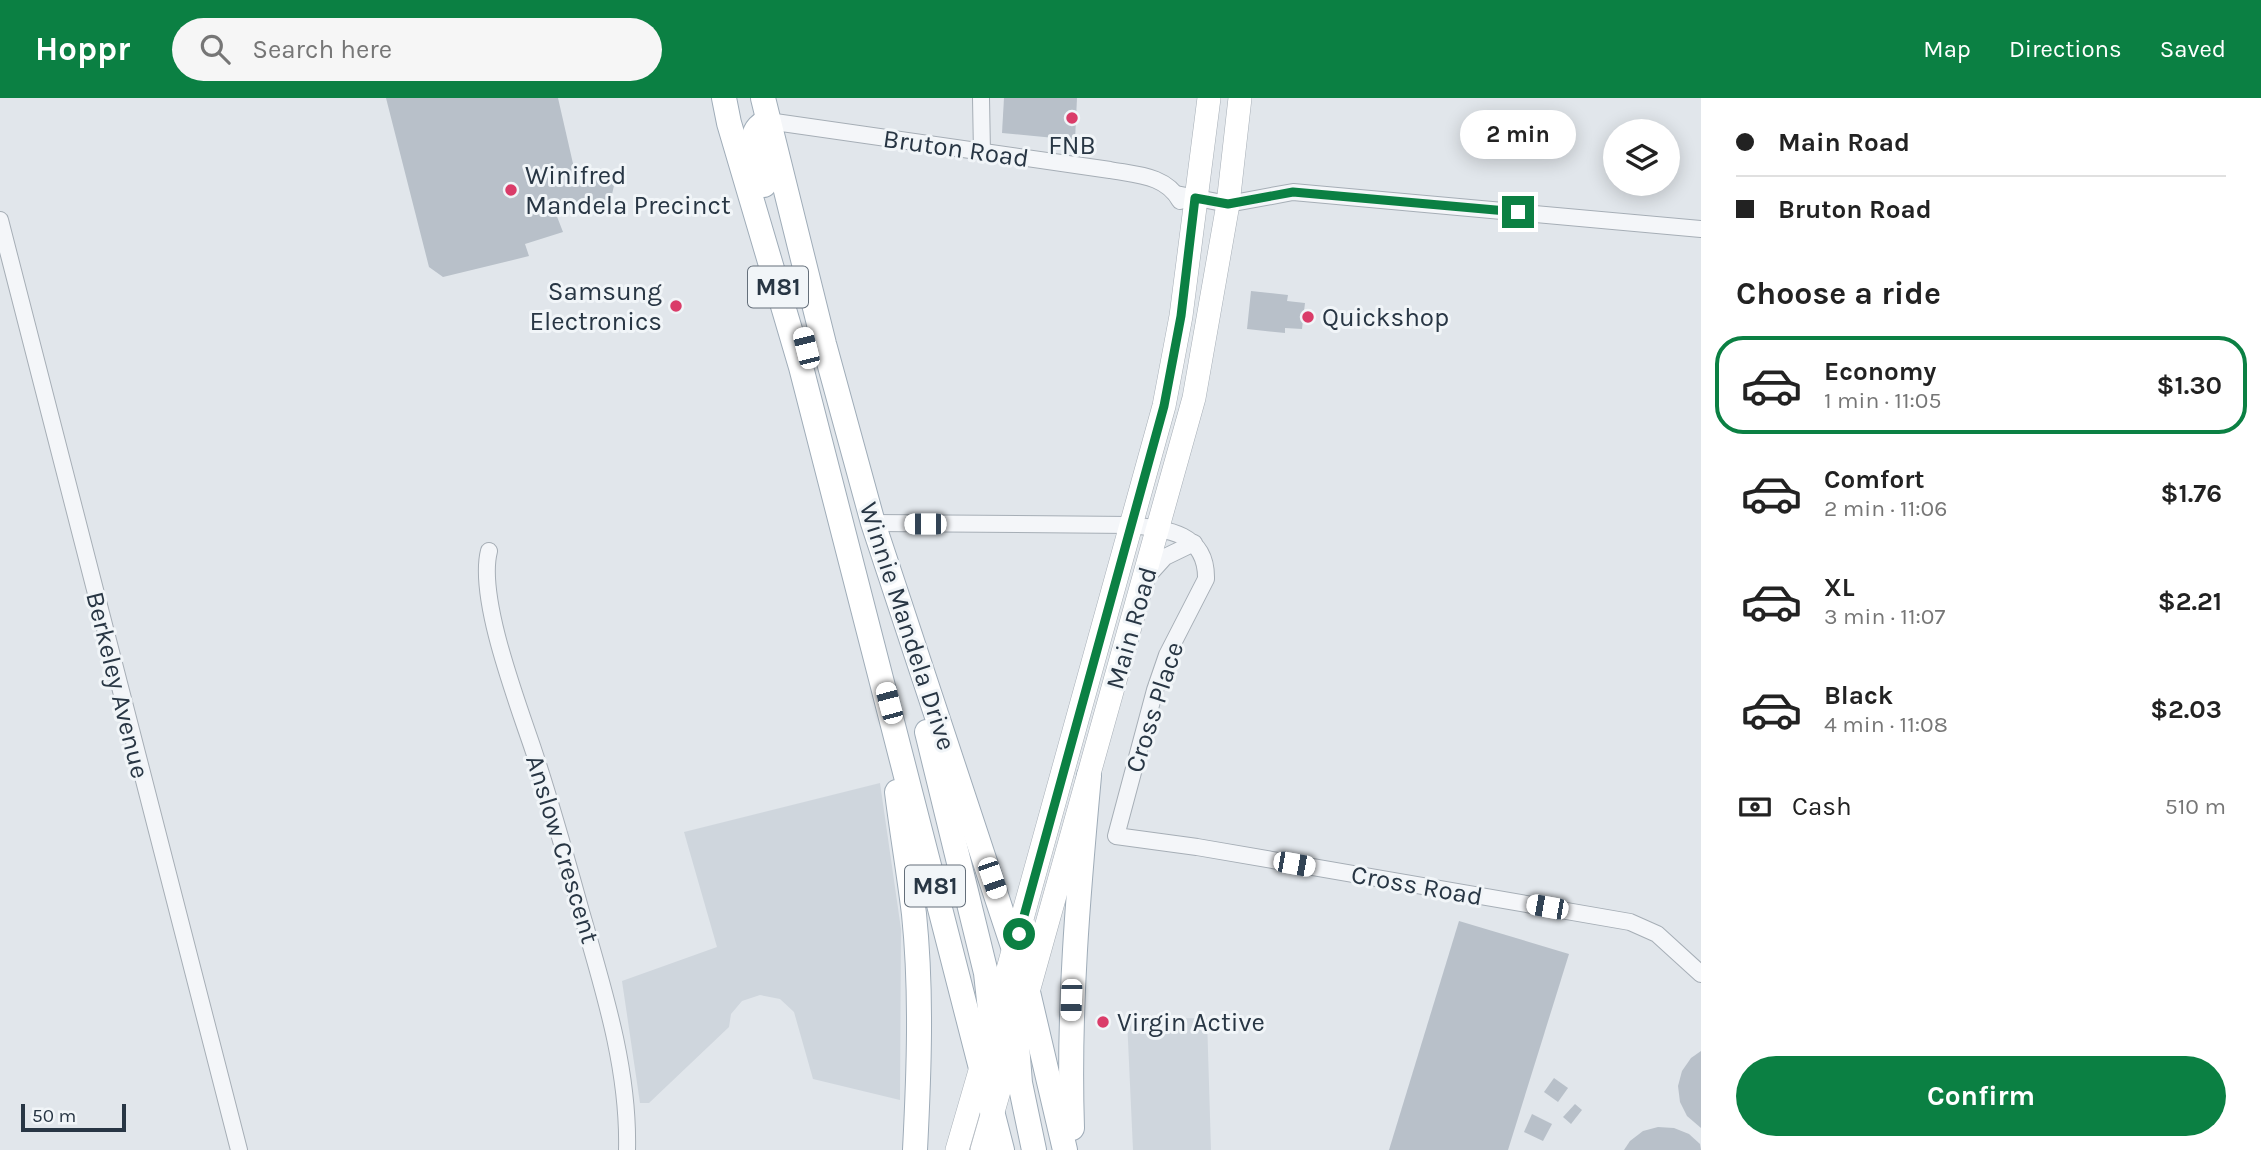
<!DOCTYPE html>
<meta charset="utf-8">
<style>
body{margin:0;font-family:Karla,sans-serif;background:#f6f6f6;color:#222;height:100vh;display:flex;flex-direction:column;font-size:26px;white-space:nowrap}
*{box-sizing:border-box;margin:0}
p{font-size:23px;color:#767676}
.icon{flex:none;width:38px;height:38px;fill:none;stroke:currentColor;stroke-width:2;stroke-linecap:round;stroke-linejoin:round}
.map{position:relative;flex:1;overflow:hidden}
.details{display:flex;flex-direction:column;background:#fff;width:560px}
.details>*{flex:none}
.banner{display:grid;align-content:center;height:154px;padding:0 35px;background:#fff}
.controls{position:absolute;left:1603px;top:21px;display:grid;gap:14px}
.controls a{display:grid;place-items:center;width:77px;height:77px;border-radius:50%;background:#fff;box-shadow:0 4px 18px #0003;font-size:35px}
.scale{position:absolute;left:21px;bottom:18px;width:105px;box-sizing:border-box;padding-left:7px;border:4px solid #283644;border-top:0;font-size:19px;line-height:24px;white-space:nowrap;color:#283644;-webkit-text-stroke:5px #f1f5f8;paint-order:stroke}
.end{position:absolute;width:32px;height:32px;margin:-16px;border:9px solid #0b8043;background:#fff;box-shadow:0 0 0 4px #fff}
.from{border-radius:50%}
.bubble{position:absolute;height:49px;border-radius:24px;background:#fff;box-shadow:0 4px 18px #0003;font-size:23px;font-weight:700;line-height:49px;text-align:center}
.car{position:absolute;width:21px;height:42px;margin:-21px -10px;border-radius:9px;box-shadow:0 0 5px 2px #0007;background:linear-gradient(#fff 24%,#345 0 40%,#fff 0 76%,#345 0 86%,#fff 0)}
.banner b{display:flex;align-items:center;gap:24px;height:66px;font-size:26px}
.banner b+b{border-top:2px solid #e0e0e0}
.banner i{width:18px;height:18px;background:#222}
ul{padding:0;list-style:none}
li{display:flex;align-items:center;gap:21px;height:98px;margin:0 14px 10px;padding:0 21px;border:4px solid transparent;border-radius:28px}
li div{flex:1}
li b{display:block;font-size:26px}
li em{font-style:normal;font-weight:700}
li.on{border-color:#0b8043}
li>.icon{width:63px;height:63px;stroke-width:1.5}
h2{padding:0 35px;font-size:32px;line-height:84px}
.pay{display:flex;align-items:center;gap:18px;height:77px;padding:0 35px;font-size:26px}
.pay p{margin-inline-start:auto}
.cta{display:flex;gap:14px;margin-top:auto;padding:14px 35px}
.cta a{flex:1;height:80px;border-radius:42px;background:#0b8043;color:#fff;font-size:28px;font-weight:700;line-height:80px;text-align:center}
header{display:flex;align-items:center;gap:42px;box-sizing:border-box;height:98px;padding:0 35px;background:#0b8043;color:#fff}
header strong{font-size:33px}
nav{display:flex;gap:38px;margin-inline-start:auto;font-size:24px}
.search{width:490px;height:63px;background:#f6f6f6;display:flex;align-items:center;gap:18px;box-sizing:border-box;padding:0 24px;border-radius:38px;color:#767676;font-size:26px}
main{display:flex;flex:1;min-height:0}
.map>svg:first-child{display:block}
</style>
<header>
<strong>Hoppr</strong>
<div class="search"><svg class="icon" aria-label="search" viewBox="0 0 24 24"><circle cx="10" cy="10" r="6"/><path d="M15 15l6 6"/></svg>Search here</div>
<nav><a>Map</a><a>Directions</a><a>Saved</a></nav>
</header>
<main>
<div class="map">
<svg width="1701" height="1052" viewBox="0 0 1701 1052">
<rect width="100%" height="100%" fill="#e1e6eb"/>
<g fill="#cfd6dd">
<polygon points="880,685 901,831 900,1002 813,981 794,914 780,901 760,897 742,903 731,916 729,929 649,1005 640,1005 622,883 717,849 684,734"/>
<polygon points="1207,920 1211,1052 1133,1052 1127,921"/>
</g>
<g fill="#b8c0c9">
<polygon points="386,0 558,0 577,83 617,74 611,101 556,116 563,134 525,146 529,158 443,179 429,169"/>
<polygon points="1004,0 1077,0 1075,42 1002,35"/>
<polygon points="1251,193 1288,197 1287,203 1305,205 1302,231 1285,230 1285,235 1247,231"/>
<polygon points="1459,823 1569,856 1508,1052 1389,1052"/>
<polygon points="1701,953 1701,1030 1687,1018 1680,1004 1678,988 1682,973 1691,960"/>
<polygon points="1554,980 1568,990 1558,1004 1544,994"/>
<polygon points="1575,1006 1582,1012 1571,1026 1563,1019"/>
<polygon points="1532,1016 1552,1026 1543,1043 1524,1034"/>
<polygon points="1658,1029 1674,1030 1689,1036 1700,1046 1701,1052 1624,1052 1630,1043 1643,1033"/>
</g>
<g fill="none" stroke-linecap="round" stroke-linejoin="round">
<g stroke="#a6aeb6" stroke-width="18">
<g id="street">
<polyline points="981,0 982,55"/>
<path d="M768 23 1110 72C1136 77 1166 77 1180 103"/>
<polyline points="1176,96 1228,106 1293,94 1701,131"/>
<polyline points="0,122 239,1052"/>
<path d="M873 425 1131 427C1167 431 1207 435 1206 481L1167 557 1155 592 1116 738 1197 749 1630 824 1657 836 1701 876"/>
<path d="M489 453C477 500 518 606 534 654 552 708 567 763 582 817 604 893 629 972 627 1052"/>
<polyline points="1146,480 1165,459 1194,445"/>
</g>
</g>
<g stroke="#a6aeb6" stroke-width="24">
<g id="secondary">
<polyline points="1026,901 1194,300 1228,106 1240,0"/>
<polyline points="992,929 1164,308 1181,218 1209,0"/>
<polyline points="957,1052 982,966"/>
<polyline points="982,1052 1015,937"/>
</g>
</g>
<g stroke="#9facb8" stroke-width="26">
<g id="primary">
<polyline points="724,0 729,25 801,269 1002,1052"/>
<polyline points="763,0 824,246 873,425 1028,894 1065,1052"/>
<path d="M764 87C758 66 741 34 768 23"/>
<polyline points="927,634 986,875 992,930 992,979"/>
<path d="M897 694C902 734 909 775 914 816 922 894 919 974 915 1052"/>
<polyline points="1015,879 1016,934 1020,985 1034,1052"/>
<path d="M1072 1030C1068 912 1078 796 1089 678"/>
</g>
</g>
<use href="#street" stroke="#f4f6f9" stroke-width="16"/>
<use href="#secondary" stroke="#fff" stroke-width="23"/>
<use href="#primary" stroke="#fff" stroke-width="24"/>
</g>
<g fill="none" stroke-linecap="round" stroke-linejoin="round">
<polyline stroke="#0b8043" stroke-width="9" points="1019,836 1164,308 1181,218 1195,100 1228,106 1293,94 1518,114"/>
</g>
<g fill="#da3c69" stroke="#f1f5f8" stroke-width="2.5">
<circle cx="1072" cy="20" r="7"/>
<circle cx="511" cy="92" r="7"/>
<circle cx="676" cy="208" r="7"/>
<circle cx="1308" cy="219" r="7"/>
<circle cx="1103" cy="924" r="7"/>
</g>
<g text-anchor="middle" stroke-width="6" stroke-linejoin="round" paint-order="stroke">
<g fill="#f1f5f8" stroke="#646f7a" stroke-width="2">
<rect x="748" y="168.5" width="60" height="41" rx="5"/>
<rect x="905" y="767.5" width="60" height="41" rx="5"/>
</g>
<g font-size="24" font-weight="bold" fill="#283644">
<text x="778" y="197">M81</text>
<text x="935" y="796">M81</text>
</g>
<g font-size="26" fill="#283644" stroke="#f1f5f8" text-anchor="start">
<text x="1072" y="56" text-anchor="middle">FNB</text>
<text x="525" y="86">Winifred<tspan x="525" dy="30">Mandela Precinct</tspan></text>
<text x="662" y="202" text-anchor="end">Samsung<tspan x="662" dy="30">Electronics</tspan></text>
<text x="1322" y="228">Quickshop</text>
<text x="1117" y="933">Virgin Active</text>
</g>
<g font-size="26" fill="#283644" stroke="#f1f5f8">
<text transform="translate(956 50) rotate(8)" y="9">Bruton Road</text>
<text transform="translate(908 528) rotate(72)" y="9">Winnie Mandela Drive</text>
<text transform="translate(1131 530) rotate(-74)" y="9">Main Road</text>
<text transform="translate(118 587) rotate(76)" y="9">Berkeley Avenue</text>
<text transform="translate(1154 609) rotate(-72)" y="9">Cross Place</text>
<text transform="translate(563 751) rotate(73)" y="9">Anslow Crescent</text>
<text transform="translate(1417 787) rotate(10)" y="9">Cross Road</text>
</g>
</g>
</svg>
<div class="controls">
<a><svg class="icon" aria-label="layers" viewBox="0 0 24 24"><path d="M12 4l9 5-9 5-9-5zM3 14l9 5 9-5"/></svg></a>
</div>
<div class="scale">50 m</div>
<i class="end from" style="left:1019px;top:836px"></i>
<i class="end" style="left:1518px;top:114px"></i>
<div class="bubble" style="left:1460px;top:12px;width:116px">2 min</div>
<i class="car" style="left:806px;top:250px;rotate:346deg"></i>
<i class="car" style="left:925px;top:426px;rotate:270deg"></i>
<i class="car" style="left:889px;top:605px;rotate:345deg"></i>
<i class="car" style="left:1294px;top:766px;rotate:100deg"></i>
<i class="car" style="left:992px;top:780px;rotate:161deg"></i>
<i class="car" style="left:1547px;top:809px;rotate:280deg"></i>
<i class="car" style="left:1071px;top:902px;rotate:182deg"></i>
</div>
<section class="details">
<div class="banner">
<b><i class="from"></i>Main Road</b>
<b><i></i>Bruton Road</b>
</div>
<h2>Choose a ride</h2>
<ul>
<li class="on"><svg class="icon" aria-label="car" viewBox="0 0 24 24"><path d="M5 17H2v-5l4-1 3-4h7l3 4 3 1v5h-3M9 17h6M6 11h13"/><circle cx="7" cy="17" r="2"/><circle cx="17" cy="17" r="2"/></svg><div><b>Economy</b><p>1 min · 11:05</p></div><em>$1.30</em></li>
<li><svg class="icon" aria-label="car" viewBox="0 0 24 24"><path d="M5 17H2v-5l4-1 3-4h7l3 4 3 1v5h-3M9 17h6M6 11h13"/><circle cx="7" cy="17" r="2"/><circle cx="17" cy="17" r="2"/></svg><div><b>Comfort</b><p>2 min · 11:06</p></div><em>$1.76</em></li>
<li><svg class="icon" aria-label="car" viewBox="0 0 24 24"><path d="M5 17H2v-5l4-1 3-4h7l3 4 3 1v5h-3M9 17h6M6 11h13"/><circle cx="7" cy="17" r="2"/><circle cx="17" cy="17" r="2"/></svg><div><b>XL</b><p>3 min · 11:07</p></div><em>$2.21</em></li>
<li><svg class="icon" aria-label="car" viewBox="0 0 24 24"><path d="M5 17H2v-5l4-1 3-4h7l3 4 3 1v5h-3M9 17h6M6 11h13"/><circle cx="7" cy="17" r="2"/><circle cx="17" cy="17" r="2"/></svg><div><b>Black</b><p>4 min · 11:08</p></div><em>$2.03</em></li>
</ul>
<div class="pay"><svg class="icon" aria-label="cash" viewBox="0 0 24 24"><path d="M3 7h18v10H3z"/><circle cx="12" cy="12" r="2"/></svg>Cash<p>510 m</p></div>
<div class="cta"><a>Confirm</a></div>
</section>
</main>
